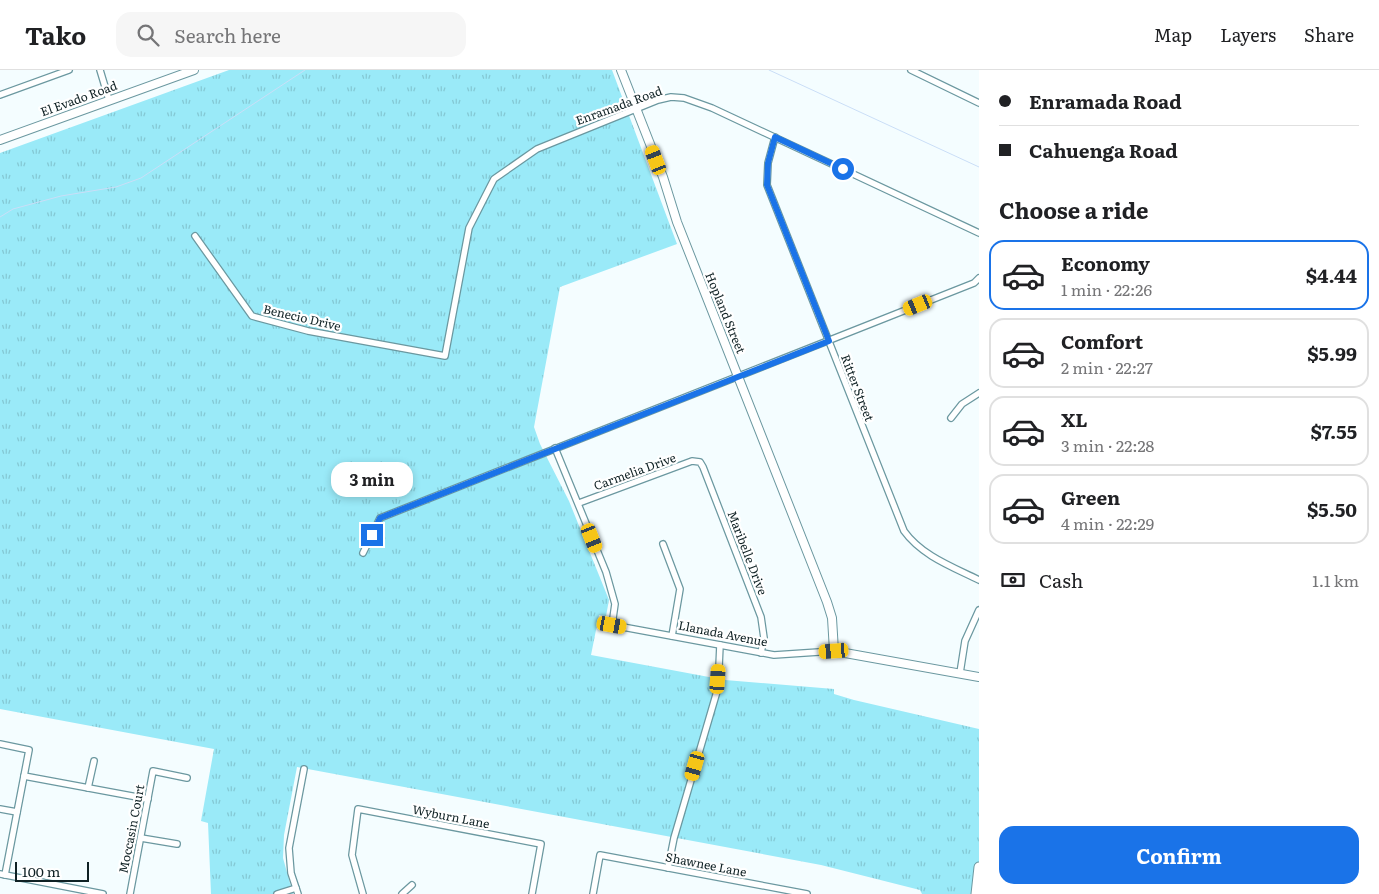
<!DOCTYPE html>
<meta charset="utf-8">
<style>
body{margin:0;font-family:Literata,serif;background:#f6f6f6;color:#202124;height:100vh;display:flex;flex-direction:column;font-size:19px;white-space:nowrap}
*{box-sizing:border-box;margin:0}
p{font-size:16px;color:#757577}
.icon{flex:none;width:28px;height:28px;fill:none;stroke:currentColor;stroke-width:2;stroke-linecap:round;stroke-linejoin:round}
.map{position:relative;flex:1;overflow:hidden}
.details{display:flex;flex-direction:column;background:#fff;width:400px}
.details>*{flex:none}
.banner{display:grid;align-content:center;height:110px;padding:0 20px;background:#fff}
.scale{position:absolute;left:15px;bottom:12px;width:74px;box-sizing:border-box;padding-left:5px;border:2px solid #0f2124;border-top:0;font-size:14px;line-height:18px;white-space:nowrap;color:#0f2124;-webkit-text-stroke:4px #fff;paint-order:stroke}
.end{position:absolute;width:22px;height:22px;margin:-11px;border:6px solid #1a73e8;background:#fff;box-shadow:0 0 0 2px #fff}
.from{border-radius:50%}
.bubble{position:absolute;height:35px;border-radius:15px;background:#fff;box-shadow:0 2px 8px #0003;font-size:16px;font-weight:700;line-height:35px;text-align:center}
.car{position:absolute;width:15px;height:30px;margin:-15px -8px;border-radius:6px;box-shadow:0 0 4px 1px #0007;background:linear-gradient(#f5c518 24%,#345 0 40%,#f5c518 0 76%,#345 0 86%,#f5c518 0)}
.banner b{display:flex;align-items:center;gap:18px;height:48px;font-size:19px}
.banner b+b{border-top:1px solid #e0e0e0}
.banner i{width:12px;height:12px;background:#202124}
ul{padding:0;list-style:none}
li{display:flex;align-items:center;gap:15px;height:70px;margin:0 10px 8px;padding:0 10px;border:2px solid #e0e0e0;border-radius:15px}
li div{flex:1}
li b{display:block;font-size:19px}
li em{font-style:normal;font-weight:700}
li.active{border-color:#1a73e8}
li>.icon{width:45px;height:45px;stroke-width:1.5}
h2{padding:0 20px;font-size:22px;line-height:60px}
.pay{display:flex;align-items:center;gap:12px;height:55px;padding:0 20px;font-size:19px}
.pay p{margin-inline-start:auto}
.cta{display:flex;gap:10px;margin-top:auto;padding:10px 20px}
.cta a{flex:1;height:58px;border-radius:15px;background:#1a73e8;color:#fff;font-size:20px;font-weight:700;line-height:58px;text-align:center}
header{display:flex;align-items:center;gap:30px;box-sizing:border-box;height:70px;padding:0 25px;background:#fff;border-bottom:1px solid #e0e0e0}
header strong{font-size:24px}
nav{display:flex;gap:28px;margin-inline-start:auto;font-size:18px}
.search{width:350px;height:45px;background:#f6f6f6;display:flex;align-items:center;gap:12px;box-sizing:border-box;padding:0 18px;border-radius:15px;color:#757577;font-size:19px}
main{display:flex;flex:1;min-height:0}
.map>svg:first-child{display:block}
</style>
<header>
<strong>Tako</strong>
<div class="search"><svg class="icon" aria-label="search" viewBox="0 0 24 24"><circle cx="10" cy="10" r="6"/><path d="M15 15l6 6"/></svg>Search here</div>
<nav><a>Map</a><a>Layers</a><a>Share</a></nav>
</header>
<main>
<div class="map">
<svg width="979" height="824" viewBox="0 0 979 824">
<defs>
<pattern id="grass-tufts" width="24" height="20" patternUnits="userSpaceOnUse" patternTransform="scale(1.25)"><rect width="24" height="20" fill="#9aeaf8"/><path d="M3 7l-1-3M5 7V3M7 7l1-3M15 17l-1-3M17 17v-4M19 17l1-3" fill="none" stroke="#84c8d4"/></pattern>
</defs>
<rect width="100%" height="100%" fill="#f4fdff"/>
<polygon fill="url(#grass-tufts)" points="229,0 612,0 677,174 560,217 534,357 540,374 569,431 609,530 606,546 599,545 591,585 725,610 834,619 834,624 854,630 979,659 979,824 922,824 920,820 821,795 297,697 284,765 283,788 293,824 211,824 208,753 201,751 214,679 0,639 0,83"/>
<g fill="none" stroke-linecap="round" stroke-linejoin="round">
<g stroke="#cadef7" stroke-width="1">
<polyline points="769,0 979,97"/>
<polyline points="0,147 13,139 61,126 116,117 141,108 305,0"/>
</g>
<g stroke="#6b98a0" stroke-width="8">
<g id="minor">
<polyline points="100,0 109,30"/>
<polyline points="911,0 979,33"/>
<polyline points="0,25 69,0"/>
<path d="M775 67 768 93 767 115 904 461C922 486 953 497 979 510"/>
<polyline points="195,166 252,246 308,261 445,286 469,158 494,109 537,79 658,30 671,27 684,28 712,38 979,163"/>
<polyline points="951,348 962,334 979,323"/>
<polyline points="555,378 606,502 615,534 612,555 774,585 834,581"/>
<polyline points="579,433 692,391 700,392 703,397 761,547 764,568 761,583"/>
<polyline points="663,474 680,519 672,566"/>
<polyline points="363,483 380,448 974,213 979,208"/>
<polyline points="960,603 965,571 979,540"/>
<polyline points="0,674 29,680 5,805"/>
<polyline points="24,706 148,729"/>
<polyline points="88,718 94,691"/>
<polyline points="0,739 17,742"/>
<polyline points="141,768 177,774"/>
<polyline points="668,798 674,768 718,618 720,575"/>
<polyline points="0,804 103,824"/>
<polyline points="130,824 153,701 187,708"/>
<polyline points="277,824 296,818"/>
<polyline points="298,824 291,803 289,778 304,699"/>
<polyline points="363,824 352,785 358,739 541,774 532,824"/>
<polyline points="402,824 412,815"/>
<polyline points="593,824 600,785 807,824"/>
</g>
</g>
<g stroke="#6b98a0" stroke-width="10">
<g id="tertiary">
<polyline points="621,0 663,107 677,152 827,532 832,548 834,581 979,607"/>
<polyline points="0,70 194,0"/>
</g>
</g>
<g stroke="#6b98a0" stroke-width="11">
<polyline id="secondary" points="976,824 979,797"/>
</g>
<use href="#minor" stroke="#fff" stroke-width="5.5"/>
<use href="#tertiary" stroke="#fff" stroke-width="8"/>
<use href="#secondary" stroke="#fff" stroke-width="9"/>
</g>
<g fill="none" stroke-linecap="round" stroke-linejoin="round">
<polyline stroke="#1a73e8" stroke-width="6" points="372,465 380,448 829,271 767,115 768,93 775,67 843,99"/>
</g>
<g text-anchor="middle" stroke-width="4.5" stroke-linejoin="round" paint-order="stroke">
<g font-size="12" fill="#0f2124" stroke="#fff">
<text transform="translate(79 29) rotate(-20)" y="4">El Evado Road</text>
<text transform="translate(619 36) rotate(-20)" y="4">Enramada Road</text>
<text transform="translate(725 243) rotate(68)" y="4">Hopland Street</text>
<text transform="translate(302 248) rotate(13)" y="4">Benecio Drive</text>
<text transform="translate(857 318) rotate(69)" y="4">Ritter Street</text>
<text transform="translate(635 402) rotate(-20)" y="4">Carmelia Drive</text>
<text transform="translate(747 483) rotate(69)" y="4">Maribelle Drive</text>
<text transform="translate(723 564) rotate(11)" y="4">Llanada Avenue</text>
<text transform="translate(451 747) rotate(11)" y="4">Wyburn Lane</text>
<text transform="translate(132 759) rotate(-79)" y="4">Moccasin Court</text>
<text transform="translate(706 795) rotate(11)" y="4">Shawnee Lane</text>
</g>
</g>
</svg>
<div class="scale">100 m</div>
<i class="end from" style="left:843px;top:99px"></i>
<i class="end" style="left:372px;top:465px"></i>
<div class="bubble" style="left:331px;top:392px;width:82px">3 min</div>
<i class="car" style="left:656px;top:90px;rotate:339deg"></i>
<i class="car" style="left:918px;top:235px;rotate:248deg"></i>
<i class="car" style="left:592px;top:468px;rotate:158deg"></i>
<i class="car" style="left:612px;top:555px;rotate:100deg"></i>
<i class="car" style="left:834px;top:581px;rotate:266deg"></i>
<i class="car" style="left:718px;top:609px;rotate:4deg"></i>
<i class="car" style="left:695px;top:696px;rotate:196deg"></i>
</div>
<section class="details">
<div class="banner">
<b><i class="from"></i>Enramada Road</b>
<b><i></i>Cahuenga Road</b>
</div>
<h2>Choose a ride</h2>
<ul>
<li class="active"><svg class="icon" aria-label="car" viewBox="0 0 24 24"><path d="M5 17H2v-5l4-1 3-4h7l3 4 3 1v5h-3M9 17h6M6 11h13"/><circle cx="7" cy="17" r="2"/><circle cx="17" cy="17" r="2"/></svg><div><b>Economy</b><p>1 min · 22:26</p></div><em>$4.44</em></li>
<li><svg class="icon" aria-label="car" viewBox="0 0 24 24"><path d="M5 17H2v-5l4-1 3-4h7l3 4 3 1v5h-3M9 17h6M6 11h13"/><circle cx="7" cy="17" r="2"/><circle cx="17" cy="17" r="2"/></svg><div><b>Comfort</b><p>2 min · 22:27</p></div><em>$5.99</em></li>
<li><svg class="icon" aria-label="car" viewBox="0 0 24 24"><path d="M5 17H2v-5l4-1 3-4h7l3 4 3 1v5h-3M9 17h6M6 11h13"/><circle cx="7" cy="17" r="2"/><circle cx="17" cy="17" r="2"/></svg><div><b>XL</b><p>3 min · 22:28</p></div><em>$7.55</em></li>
<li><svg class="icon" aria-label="car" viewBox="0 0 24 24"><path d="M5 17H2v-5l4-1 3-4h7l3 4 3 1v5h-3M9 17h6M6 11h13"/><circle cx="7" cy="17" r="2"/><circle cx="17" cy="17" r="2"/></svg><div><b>Green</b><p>4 min · 22:29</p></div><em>$5.50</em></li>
</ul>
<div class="pay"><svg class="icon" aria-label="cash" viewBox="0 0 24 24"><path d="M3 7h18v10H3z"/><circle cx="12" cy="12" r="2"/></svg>Cash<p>1.1 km</p></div>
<div class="cta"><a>Confirm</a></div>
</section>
</main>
